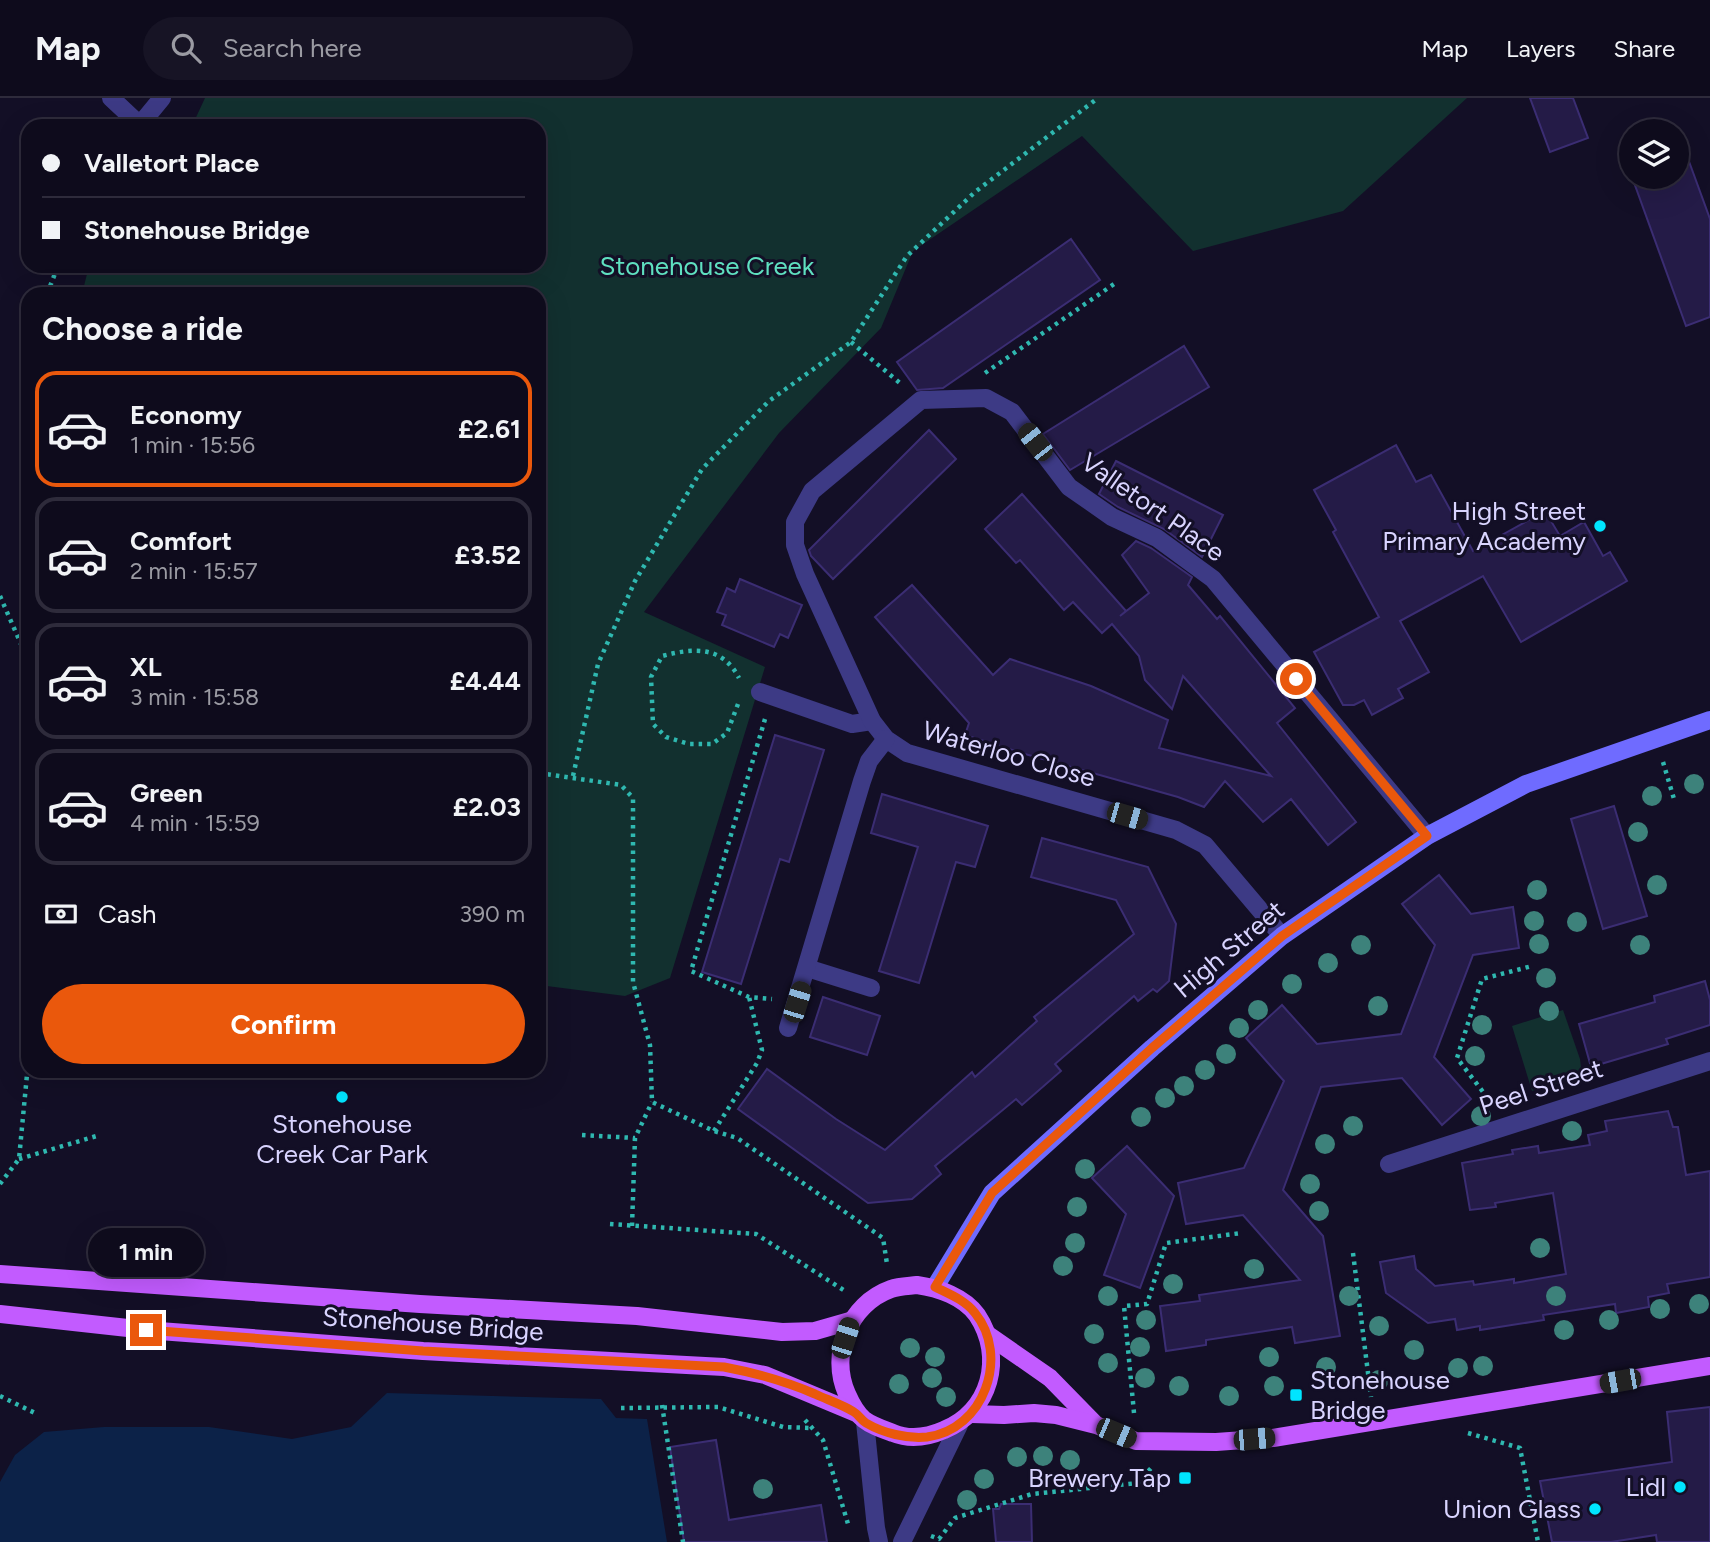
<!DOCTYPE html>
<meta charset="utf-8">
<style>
body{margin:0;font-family:Figtree,sans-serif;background:#171425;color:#f1f3f6;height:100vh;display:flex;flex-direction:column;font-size:26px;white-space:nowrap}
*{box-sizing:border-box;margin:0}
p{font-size:23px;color:#9b9ba3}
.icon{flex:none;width:38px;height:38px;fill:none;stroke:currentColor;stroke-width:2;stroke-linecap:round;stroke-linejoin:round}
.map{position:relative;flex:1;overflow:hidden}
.details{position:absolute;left:21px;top:189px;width:525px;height:791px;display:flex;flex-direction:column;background:#0e0b1c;border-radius:21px;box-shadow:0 7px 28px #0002,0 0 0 2px #2e2b3b}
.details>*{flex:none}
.hud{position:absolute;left:21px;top:21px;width:525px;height:154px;border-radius:21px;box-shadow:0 7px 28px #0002,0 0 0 2px #2e2b3b;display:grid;align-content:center;height:154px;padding:0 21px;background:#0e0b1c}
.controls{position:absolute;left:1619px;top:21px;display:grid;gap:14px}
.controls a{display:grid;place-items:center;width:70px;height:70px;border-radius:50%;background:#0e0b1c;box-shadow:0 7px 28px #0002,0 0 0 2px #2e2b3b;font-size:35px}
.end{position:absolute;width:32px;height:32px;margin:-16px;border:9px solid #ea580c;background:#fff;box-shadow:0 0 0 4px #fff}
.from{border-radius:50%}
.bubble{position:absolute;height:49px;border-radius:24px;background:#0e0b1c;box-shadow:0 7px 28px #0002,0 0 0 2px #2e2b3b;font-size:23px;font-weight:700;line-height:49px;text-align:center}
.car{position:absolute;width:21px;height:42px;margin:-21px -10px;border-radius:9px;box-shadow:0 0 5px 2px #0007;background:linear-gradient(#222 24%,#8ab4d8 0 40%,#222 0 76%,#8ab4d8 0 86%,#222 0)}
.hud b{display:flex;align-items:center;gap:24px;height:66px;font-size:26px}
.hud b+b{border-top:2px solid #2e2b3b}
.hud i{width:18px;height:18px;background:#f1f3f6}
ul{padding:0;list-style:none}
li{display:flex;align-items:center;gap:21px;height:116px;margin:0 14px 10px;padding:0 7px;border:4px solid #2e2b3b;border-radius:21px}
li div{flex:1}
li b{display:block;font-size:26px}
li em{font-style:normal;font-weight:700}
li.on{border-color:#ea580c}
li>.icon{width:63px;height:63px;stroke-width:1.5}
h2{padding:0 21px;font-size:32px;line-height:84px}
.pay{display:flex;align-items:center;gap:18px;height:77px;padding:0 21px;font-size:26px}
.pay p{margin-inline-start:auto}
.primary-button{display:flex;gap:14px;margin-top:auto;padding:14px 21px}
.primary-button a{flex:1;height:80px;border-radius:42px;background:#ea580c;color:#fff;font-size:28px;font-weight:700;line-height:80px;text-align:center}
header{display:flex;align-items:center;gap:42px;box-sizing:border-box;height:98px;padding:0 35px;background:#0e0b1c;border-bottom:2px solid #2e2b3b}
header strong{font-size:33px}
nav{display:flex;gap:38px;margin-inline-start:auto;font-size:24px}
.search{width:490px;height:63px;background:#171425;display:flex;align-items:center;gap:18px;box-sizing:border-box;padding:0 24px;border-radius:38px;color:#9b9ba3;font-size:26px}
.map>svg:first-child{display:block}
</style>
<header>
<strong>Map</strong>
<div class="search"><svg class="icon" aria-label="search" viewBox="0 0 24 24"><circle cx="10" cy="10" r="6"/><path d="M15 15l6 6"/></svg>Search here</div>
<nav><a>Map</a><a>Layers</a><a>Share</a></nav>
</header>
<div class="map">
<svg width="1710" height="1444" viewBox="0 0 1710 1444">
<rect width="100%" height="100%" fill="#130f26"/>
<g fill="#12302f">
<polygon points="205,0 1467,0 1343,113 1193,153 1082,38 913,153 881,230 779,335 644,514 765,569 670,880 625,898 539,887 539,196 82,196 89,168 539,168 539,28 192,28"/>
<polygon points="1563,912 1580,961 1582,978 1532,993 1512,928"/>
</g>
<polygon fill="#0c2248" points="387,1295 601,1301 616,1320 647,1321 667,1444 0,1444 0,1384 15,1357 44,1334 104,1329 209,1329 292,1341 351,1329"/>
<g fill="#241b47" stroke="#3b2d73" stroke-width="2">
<polygon points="1530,0 1573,0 1588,40 1550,54"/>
<polygon points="1683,47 1710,121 1710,219 1686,228 1632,79 1676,79 1676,50"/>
<polygon points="1071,141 1100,182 943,290 917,292 897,264"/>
<polygon points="1184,248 1209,289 1070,372 1043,336"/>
<polygon points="929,332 956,361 833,481 811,458 809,452"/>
<polygon points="1396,347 1416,384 1431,377 1473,453 1545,413 1560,438 1584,424 1603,458 1610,454 1627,483 1521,544 1483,478 1400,523 1429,574 1398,591 1403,600 1372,617 1364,602 1354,607 1343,607 1314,554 1379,519 1333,434 1336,432 1314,392"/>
<polygon points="1116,363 1223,417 1202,459 1164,431 1118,409 1099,396"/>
<polygon points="1022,396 1126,513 1120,518 1149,495 1122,457 1136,443 1151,450 1192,479 1188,487 1217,521 1220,518 1295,610 1277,625 1356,724 1328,747 1291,701 1263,724 1225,683 1204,709 1178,699 1025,656 965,637 969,625 875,519 912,487 993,577 1010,561 1091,588 1168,622 1159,650 1271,678 1183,578 1172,611 1145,582 1139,558 1112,526 1102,535 1073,504 1064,512 1020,462 1016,465 985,431"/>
<polygon points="740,481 802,507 788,540 780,536 774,549 722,527 726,517 717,514 727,490 735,494"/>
<polygon points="775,637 824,652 789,764 780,761 741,886 702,874"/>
<polygon points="882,696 988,728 975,769 956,764 919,885 879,873 918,749 871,735"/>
<polygon points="1614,708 1647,818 1603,831 1571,721"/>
<polygon points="1042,740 1148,769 1176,826 1169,883 1157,894 1153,891 1138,903 1134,898 1055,966 1061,973 1022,1007 1016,1001 935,1068 941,1076 912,1101 868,1105 738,1011 767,971 836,1021 885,1052 972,974 975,979 1037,923 1034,919 1134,836 1116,802 1031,779"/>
<polygon points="1439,777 1471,816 1513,809 1519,850 1473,857 1434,959 1471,1001 1442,1027 1402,980 1321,989 1283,1092 1323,1138 1340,1238 1295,1245 1292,1229 1206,1242 1206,1247 1166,1253 1160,1208 1200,1203 1199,1197 1300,1182 1243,1117 1186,1126 1178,1085 1244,1070 1284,983 1246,940 1282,907 1317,946 1401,936 1435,847 1402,806"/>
<polygon points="1705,883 1710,902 1710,927 1666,941 1668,946 1591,969 1579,926 1655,904 1654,898"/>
<polygon points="823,899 880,918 867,957 810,939"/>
<polygon points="1668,1013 1673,1029 1678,1029 1686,1077 1710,1073 1710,1179 1667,1186 1669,1195 1648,1199 1649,1209 1616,1215 1615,1206 1543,1217 1544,1222 1480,1232 1480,1228 1457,1232 1455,1221 1428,1225 1386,1195 1380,1164 1414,1158 1416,1171 1435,1188 1473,1183 1474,1187 1514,1181 1514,1185 1566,1176 1553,1095 1495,1105 1496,1109 1470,1112 1462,1065 1513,1056 1512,1052 1538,1048 1539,1055 1590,1047 1588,1037 1607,1033 1605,1023"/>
<polygon points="1127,1048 1174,1098 1140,1190 1104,1177 1126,1116 1092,1080"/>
<polygon points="1710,1309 1710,1444 1657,1444 1656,1437 1611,1444 1552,1444 1540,1383 1672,1364 1667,1314"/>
<polygon points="716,1342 729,1422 821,1407 827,1444 684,1444 670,1349"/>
<polygon points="1001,1406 1031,1406 1032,1444 996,1444 993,1411 999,1411"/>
</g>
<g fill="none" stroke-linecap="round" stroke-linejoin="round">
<g stroke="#2fb8b0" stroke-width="4.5" stroke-dasharray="3.5 5" stroke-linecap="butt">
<polyline points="47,196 58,168"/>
<polyline points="851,244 901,286"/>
<polyline points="28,246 28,262"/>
<polyline points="985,275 1117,184"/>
<polyline points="0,498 24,553 28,570"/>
<path d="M738 606 727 635 712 646H689L666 639 653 626 651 579 662 558C693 550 722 547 739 580"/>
<polyline points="765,621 691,873 749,899 772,901"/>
<polyline points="1663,664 1674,701"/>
<polyline points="539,675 621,687 633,700 633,884 650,947 652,1004 714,1033 737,1040 883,1140 887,1166"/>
<polyline points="573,678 598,566 635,483 702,371 769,303 851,244 907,158 975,94 1098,0"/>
<polyline points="1493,1007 1457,960 1482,881 1532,868"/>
<polyline points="714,1033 757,965 762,952 749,899"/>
<polyline points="582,1037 635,1040"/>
<polyline points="19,1061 100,1037"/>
<polyline points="0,1086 19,1061 28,966"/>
<polyline points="610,1126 756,1136 845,1193"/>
<polyline points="632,1128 635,1040 652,1004"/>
<polyline points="1353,1155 1371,1299"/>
<polyline points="0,1298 35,1315"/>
<polyline points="662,1307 683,1444"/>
<polyline points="621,1310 718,1309 783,1329 812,1330"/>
<polyline points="1134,1315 1124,1208 1147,1206 1166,1145 1241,1135"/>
<polyline points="805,1322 823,1342 848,1426"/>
<polyline points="1468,1335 1520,1350 1538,1444"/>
<polyline points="931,1438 939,1441 955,1420 1032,1396 1138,1385 1152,1369"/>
</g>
<polyline stroke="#3d3a85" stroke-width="18" points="760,594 852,626 872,623"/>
<g stroke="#3d3a85" stroke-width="18">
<polyline points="111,0 141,28"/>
<polyline points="139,28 162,0"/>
<polyline points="1282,838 1205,747 1176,732 907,655 886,641 872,623 805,476 795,447 795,424 812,393 921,302 986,300 1012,314 1069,389 1112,419 1157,440 1213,481 1427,738"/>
<polyline points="807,870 871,890"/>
<polyline points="788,930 862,683 869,663 886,641"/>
<polyline points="1389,1066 1710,963"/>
<polyline points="865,1324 876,1430 879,1444"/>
<polyline points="902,1444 959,1327"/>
</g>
<polyline stroke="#6f6bff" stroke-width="18" points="935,1189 992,1095 1152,950 1282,838 1427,738 1526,686 1710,622"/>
<g stroke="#c25bff" stroke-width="18">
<polyline points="0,1176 420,1206 637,1218 782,1234 815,1233 850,1223"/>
<path d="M917 1187C939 1190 964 1199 977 1217 1005 1259 990 1314 944 1332 928 1339 910 1342 893 1335 866 1325 859 1323 847 1296 829 1256 849 1206 891 1191 899 1188 909 1188 917 1187Z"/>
<polyline points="0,1216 146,1232 423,1253 724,1269 765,1277 856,1315"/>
<polyline points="988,1237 1050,1280 1095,1326"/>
<polyline points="972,1316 1004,1317 1034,1315 1056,1317 1096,1327 1136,1343 1216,1344 1273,1340 1710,1268"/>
</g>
</g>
<g fill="#3d827b">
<circle cx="1694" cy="686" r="10"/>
<circle cx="1652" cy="698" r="10"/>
<circle cx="1638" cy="734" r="10"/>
<circle cx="1657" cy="787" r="10"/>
<circle cx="1537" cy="792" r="10"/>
<circle cx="1534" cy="823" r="10"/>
<circle cx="1577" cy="824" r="10"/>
<circle cx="1539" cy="846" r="10"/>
<circle cx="1361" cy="847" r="10"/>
<circle cx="1640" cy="847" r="10"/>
<circle cx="1328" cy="865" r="10"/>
<circle cx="1546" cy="880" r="10"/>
<circle cx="1292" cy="886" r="10"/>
<circle cx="1378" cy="908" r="10"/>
<circle cx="1258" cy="912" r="10"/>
<circle cx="1549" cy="913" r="10"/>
<circle cx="1482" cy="927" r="10"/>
<circle cx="1239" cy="930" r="10"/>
<circle cx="1226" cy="956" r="10"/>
<circle cx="1475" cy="958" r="10"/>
<circle cx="1205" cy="972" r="10"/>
<circle cx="1184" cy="988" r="10"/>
<circle cx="1165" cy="1000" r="10"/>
<circle cx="1481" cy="1018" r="10"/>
<circle cx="1141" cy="1019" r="10"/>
<circle cx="1353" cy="1028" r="10"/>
<circle cx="1572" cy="1033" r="10"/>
<circle cx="1325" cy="1046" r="10"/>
<circle cx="1085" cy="1071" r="10"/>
<circle cx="1310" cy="1086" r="10"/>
<circle cx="1077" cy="1109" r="10"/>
<circle cx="1319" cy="1113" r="10"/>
<circle cx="1075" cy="1145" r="10"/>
<circle cx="1540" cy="1150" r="10"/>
<circle cx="1063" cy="1168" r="10"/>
<circle cx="1254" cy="1171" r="10"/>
<circle cx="1173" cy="1186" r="10"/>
<circle cx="1108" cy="1198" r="10"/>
<circle cx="1349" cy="1198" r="10"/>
<circle cx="1556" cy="1198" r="10"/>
<circle cx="1699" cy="1206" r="10"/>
<circle cx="1660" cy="1211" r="10"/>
<circle cx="1146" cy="1222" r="10"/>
<circle cx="1609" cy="1222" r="10"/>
<circle cx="1379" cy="1228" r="10"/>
<circle cx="1564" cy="1232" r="10"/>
<circle cx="1094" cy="1236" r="10"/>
<circle cx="1140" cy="1249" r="10"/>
<circle cx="910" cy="1250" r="10"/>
<circle cx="1414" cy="1252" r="10"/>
<circle cx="935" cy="1259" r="10"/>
<circle cx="1269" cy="1259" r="10"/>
<circle cx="1108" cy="1265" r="10"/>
<circle cx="1483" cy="1268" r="10"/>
<circle cx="1326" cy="1269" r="10"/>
<circle cx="1458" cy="1270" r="10"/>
<circle cx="932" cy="1280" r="10"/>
<circle cx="1145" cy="1280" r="10"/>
<circle cx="1379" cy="1282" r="10"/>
<circle cx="899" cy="1286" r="10"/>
<circle cx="1179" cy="1288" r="10"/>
<circle cx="1274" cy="1288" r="10"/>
<circle cx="1229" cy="1298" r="10"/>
<circle cx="946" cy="1299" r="10"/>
<circle cx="1043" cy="1358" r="10"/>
<circle cx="1017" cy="1359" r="10"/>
<circle cx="1070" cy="1362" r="10"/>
<circle cx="984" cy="1381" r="10"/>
<circle cx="763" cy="1391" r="10"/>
<circle cx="967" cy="1402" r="10"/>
</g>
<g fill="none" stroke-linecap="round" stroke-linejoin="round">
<path stroke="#ea580c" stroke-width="9" d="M146 1232 423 1253 724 1269C756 1275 785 1283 815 1296 828 1302 843 1307 854 1314 859 1317 861 1322 866 1325 883 1335 907 1341 927 1339 984 1332 1010 1258 975 1215 965 1202 949 1196 935 1189L992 1095 1152 950 1282 838 1427 738 1296 581"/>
</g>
<g fill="#00e5ff" stroke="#130f26" stroke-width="2.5">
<circle cx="1600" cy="428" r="7"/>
<circle cx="342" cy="999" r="7"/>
<rect x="1289" y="1290" width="14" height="14" rx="3.5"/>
<rect x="1178" y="1373" width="14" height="14" rx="3.5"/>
<circle cx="1680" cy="1389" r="7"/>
<circle cx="1595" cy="1411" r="7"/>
</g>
<g text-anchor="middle" stroke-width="6" stroke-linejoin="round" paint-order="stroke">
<g font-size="26" fill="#5fe0c0" stroke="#130f26">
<text x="707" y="177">Stonehouse Creek</text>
</g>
<g font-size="26" fill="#d9d4ff" stroke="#130f26">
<text transform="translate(1153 409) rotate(35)" y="9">Valletort Place</text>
<text transform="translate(1009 656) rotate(16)" y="9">Waterloo Close</text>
<text transform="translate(1229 851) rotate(-40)" y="9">High Street</text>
<text transform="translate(1541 989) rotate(-18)" y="9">Peel Street</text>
<text transform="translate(433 1226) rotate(4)" y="9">Stonehouse Bridge</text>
</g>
<g font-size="26" fill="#d9d4ff" stroke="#130f26" text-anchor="end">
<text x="1586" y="422">High Street<tspan x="1586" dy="30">Primary Academy</tspan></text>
<text x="342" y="1035" text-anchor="middle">Stonehouse<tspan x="342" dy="30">Creek Car Park</tspan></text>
<text x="1310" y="1291" text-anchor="start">Stonehouse<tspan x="1310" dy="30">Bridge</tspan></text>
<text x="1171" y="1389">Brewery Tap</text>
<text x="1666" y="1398">Lidl</text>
<text x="1581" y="1420">Union Glass</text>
</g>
</g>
</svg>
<div class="controls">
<a><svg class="icon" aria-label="layers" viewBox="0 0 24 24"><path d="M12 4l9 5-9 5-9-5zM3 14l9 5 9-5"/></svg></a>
</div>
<i class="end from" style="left:1296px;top:581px"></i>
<i class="end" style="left:146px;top:1232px"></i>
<div class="bubble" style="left:88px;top:1130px;width:116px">1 min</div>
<i class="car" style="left:1035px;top:344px;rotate:322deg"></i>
<i class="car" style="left:1127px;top:718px;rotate:106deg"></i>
<i class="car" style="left:797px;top:904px;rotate:17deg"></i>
<i class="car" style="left:845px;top:1240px;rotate:18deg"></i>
<i class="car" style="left:1620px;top:1283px;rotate:260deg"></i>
<i class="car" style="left:1116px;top:1335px;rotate:113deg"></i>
<i class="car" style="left:1254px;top:1341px;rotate:85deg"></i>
<div class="hud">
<b><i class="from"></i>Valletort Place</b>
<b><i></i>Stonehouse Bridge</b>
</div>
<section class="details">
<h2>Choose a ride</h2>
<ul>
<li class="on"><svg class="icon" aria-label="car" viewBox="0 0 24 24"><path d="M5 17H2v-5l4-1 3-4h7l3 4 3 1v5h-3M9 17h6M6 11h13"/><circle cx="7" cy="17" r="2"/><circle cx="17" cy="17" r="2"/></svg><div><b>Economy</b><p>1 min · 15:56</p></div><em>£2.61</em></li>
<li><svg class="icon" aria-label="car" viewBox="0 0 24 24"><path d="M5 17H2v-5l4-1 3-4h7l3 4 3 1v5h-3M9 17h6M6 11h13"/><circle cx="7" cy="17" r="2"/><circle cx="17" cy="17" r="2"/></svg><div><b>Comfort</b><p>2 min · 15:57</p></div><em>£3.52</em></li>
<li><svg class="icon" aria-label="car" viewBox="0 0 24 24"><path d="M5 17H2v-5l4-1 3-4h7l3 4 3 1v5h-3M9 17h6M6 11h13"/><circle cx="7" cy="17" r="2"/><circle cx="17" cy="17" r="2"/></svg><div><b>XL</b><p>3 min · 15:58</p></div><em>£4.44</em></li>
<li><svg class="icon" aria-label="car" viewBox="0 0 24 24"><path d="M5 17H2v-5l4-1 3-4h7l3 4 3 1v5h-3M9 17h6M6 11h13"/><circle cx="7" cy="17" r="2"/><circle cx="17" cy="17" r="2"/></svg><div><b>Green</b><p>4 min · 15:59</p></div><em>£2.03</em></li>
</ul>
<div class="pay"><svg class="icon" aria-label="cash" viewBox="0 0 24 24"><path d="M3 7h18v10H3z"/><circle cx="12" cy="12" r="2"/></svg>Cash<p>390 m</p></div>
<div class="primary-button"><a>Confirm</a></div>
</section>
</div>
